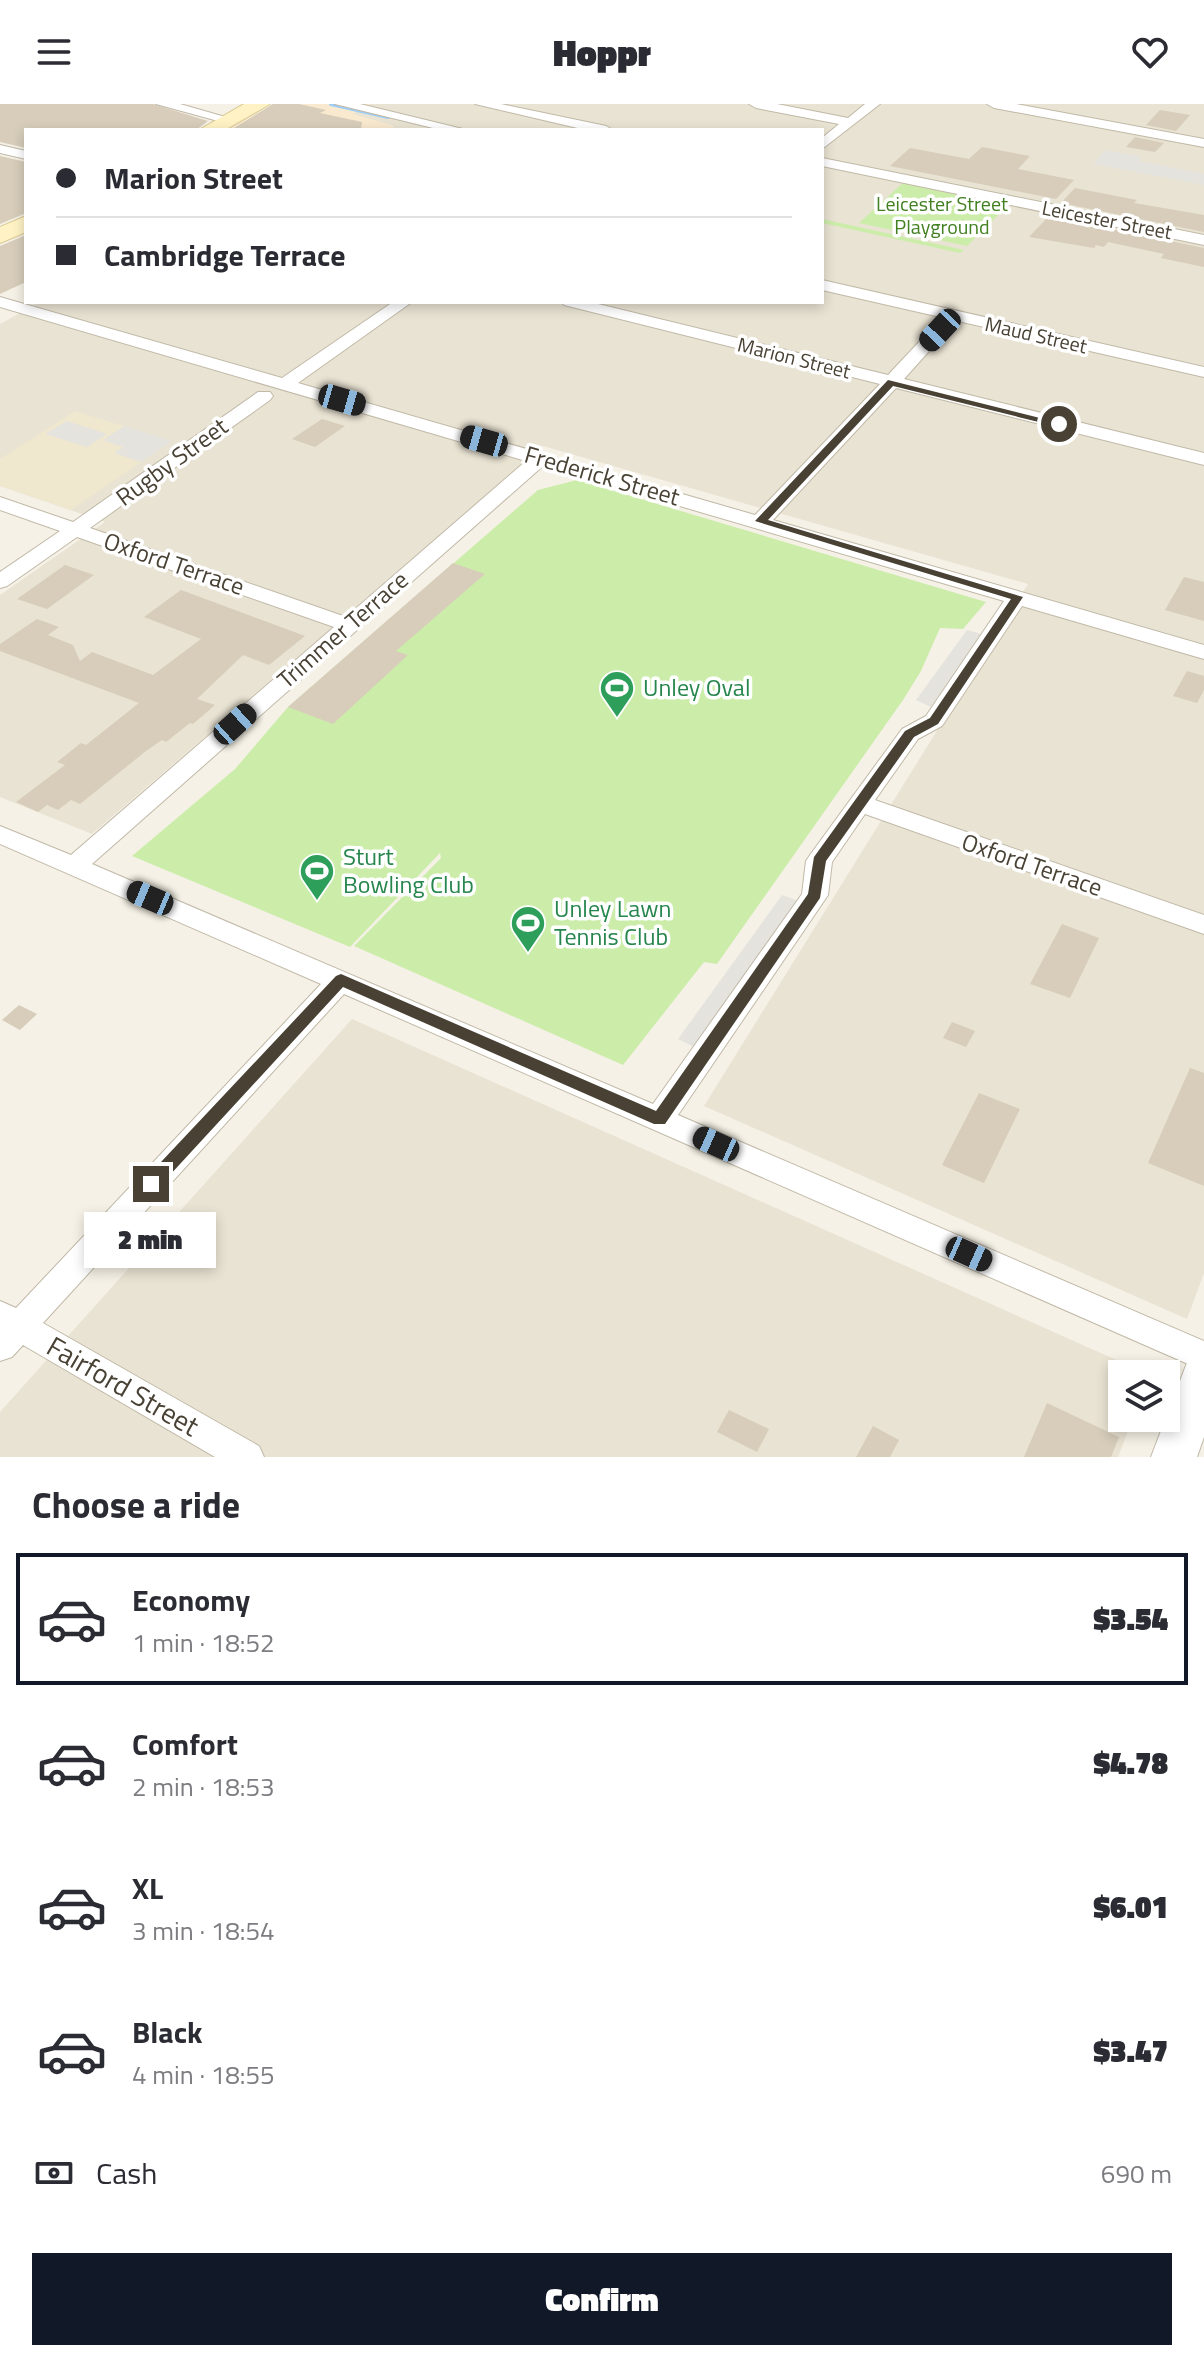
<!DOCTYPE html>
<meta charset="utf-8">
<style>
body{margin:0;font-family:"Titillium Web",sans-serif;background:#f2f2f3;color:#2b2b33;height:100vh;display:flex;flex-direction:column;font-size:30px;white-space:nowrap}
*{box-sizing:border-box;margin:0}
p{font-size:26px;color:#7c7c81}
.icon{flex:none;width:44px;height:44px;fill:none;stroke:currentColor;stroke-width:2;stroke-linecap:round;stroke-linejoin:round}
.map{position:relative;height:1353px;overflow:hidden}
.side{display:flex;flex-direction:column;background:#fff;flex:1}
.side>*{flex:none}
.top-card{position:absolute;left:24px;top:24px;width:800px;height:176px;border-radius:0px;box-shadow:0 4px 12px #0003;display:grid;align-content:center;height:176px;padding:0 32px;background:#fff}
.controls{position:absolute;left:1108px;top:1256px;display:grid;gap:16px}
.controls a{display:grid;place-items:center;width:72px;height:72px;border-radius:0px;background:#fff;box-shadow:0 4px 12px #0003;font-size:40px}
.end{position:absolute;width:36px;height:36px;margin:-18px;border:10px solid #484134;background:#fff;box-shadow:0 0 0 4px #fff}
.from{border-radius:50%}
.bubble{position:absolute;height:56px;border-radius:0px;background:#fff;box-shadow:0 4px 12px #0003;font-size:26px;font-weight:800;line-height:56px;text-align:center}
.car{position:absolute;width:24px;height:48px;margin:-24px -12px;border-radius:10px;box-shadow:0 0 6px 2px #0007;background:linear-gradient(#222 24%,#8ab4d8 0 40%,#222 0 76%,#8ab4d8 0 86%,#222 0)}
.top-card b{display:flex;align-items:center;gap:28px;height:76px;font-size:30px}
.top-card b+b{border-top:2px solid #e1e1e2}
.top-card i{width:20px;height:20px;background:#2b2b33}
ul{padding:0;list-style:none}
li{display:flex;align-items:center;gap:24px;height:132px;margin:0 16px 12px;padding:0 16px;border:4px solid transparent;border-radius:0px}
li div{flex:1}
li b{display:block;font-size:30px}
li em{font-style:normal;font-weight:800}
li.active{border-color:#111827}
li>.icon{width:72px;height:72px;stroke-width:1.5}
h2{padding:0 32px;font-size:36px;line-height:96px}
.pay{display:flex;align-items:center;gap:20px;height:88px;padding:0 32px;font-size:30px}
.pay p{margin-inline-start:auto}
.button{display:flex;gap:16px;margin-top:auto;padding:16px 32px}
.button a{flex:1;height:92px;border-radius:0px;background:#111827;color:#fff;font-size:32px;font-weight:800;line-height:92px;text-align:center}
header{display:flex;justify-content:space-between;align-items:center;height:104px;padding:0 32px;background:#fff;font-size:36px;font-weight:800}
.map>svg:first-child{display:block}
</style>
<header><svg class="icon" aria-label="menu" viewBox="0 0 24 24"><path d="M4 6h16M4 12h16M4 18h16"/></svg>Hoppr<svg class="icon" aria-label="heart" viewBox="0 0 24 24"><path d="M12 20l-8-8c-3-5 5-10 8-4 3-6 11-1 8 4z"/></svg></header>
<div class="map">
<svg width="1204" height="1353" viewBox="0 0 1204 1353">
<rect width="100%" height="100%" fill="#f5f1e6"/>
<g fill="#e9e3d3">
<polygon points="370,0 1204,0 1204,1169 1187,1215 704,1002 1028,480 543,342 92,730 0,693 0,491 105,418 0,382 0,220 40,198 822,198 822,26 388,26 394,23 352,10"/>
<polygon points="352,915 1148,1270 1122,1270 1122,1314 1133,1314 1118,1353 0,1353 0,1308"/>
</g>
<polygon fill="#f9e9cf" points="275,0 370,0 353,10 395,22 388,26 224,26"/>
<polygon fill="#efe7ce" points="75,307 172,337 71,406 0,382 0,355"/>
<g fill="#ccedaa">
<polygon points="904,78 1009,100 967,142 859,119"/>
<polygon points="822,115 964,146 960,149 822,119"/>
<polygon points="577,376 986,498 963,525 940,524 921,567 903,596 717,860 704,858 623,961 354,842 441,754 440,749 350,843 132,752 235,665 288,603 538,386"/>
</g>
<g fill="#e5e3de">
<polygon points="1105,46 1142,53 1139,57 1204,70 1204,81 1093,60"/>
<polygon points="67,317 107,330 87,343 45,330"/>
<polygon points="124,322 172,337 141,358 114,349 123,343 103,336"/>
<polygon points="967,526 981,530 931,603 916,596"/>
<polygon points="782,791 799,797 696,944 678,935"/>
</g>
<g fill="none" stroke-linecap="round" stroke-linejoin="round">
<polyline stroke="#9ccef7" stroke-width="4" points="331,0 388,13"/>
</g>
<g fill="#d7cdba">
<polygon points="0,0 153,0 208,17 196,26 26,26 26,44 0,38"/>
<polygon points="273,0 299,0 326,6 320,9 362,18 361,26 231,26"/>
<polygon points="1160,6 1190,11 1176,27 1146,21"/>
<polygon points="1135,33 1164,39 1155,48 1126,43"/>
<polygon points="982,43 1030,52 1018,65 1074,76 1056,95 890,62 910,44 969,55"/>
<polygon points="0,52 26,58 26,109 0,120"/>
<polygon points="1075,84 1137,96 1134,99 1204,111 1204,128 1061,99"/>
<polygon points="1049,112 1204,144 1204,163 1161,154 1164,150 1108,138 1104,143 1096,141 1094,144 1029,133"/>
<polygon points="26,131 26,178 0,190 0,142"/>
<polygon points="322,315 345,322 315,343 292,335"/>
<polygon points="453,459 485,470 396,547 408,551 333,620 288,603"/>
<polygon points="65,461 94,471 47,505 17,495"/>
<polygon points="1184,473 1204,478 1204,517 1165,506"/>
<polygon points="181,486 305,532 269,561 243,551 197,595 215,601 193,620 190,619 166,638 162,636 146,647 80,700 71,696 58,706 47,701 38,708 16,698 65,661 57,658 81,639 86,641 139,599 0,547 0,540 37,515 59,523 48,531 73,541 80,557 92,548 153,571 201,535 144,513"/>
<polygon points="1187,567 1204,572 1204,586 1197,599 1173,592"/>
<polygon points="1062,820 1099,834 1070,894 1030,880"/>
<polygon points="19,901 37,910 20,926 2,916"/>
<polygon points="952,918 975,927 966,943 943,934"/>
<polygon points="1190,964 1204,969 1204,1082 1148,1059"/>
<polygon points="979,989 1020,1005 984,1079 942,1061"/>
<polygon points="1047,1299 1119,1333 1111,1353 1024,1353"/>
<polygon points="729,1306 769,1325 757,1348 717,1328"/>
<polygon points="873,1322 899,1336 890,1353 856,1353"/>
</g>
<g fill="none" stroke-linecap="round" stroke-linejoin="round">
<g stroke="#c1b9a7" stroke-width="2">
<g id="minor">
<polygon points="156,0 180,0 236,16 229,20"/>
<polygon points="335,0 360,0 467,26 441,26"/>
<polygon points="475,0 501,0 606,22 613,26 586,26"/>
<polygon points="749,0 777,0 848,14 865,0 880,0 822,45 822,34 839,20 756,4"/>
<polygon points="987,0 1016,0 1204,35 1204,43 994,4"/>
<polygon points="0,41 26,47 26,55 0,49"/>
<polygon points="822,54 1204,131 1204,141 822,62"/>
<polygon points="822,176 1204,263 1204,273 822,186"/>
<path d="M0 193 282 274 393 198H412L298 279 755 411 880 280 564 201 562 198H590L888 271 934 222 940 221 948 226 904 275 1204 349V361L896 284 773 416 1204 541V555L1022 502 942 622 918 635 875 696 1204 811V830L865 710 832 758 828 791 824 797 678 1011 1204 1237V1267L344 890 43 1219 259 1342 264 1353H215L23 1241 12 1253 0 1257V1197L16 1204 321 880 0 740V722L71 751 334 523 77 433 7 482 0 484V468L60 427 0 406V393L73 418 258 288H270L273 292 270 296 90 424 346 513 526 357 0 203ZM543 362 1004 497 926 612 902 625 810 751 806 757 802 790 653 1000 92 760Z"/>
</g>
</g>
<g stroke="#c1b9a7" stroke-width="2">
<polygon id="tertiary" points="1204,1250 1204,1333 1197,1353 1151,1353 1188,1256"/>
</g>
<g stroke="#d9c991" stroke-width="2">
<g id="secondary">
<polygon points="244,0 270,0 225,26 199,26"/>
<polygon points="26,112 26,128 0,139 0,123"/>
</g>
</g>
<use href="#minor" fill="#fff" fill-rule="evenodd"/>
<use href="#tertiary" fill="#fff" fill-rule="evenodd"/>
<use href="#secondary" fill="#fff3c6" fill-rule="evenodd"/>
</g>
<polygon fill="#484134" points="888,276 1064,320 1059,323 893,282 768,416 1023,493 938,620 914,633 826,757 820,794 665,1020 654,1020 343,883 157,1085 145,1085 143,1080 145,1075 336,872 341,870 656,1007 808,790 814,753 905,627 930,614 1011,495 755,417"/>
<defs>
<g id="stadium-pin" transform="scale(1.8)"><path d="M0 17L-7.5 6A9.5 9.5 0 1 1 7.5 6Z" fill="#2e9e5b" stroke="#fff"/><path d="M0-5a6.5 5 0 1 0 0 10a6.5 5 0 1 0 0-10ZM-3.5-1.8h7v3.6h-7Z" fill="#fff"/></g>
</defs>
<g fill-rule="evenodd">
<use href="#stadium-pin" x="617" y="584"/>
<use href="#stadium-pin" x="317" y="767"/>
<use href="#stadium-pin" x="528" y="819"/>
</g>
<g text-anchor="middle" stroke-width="7" stroke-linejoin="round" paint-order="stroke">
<g font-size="20" fill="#428022" stroke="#fff">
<text x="942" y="107">Leicester Street<tspan x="942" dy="23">Playground</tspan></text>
</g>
<g font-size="20" fill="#484134" stroke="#fff">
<text transform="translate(1107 116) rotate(11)" y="7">Leicester Street</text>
<text transform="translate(1036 231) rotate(13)" y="7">Maud Street</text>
<text transform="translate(794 254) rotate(14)" y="7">Marion Street</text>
</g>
<g font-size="24" fill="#484134" stroke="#fff">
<text transform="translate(172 358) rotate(-36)" y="8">Rugby Street</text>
<text transform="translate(602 372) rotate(16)" y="8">Frederick Street</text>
<text transform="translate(174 460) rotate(19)" y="8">Oxford Terrace</text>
<text transform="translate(343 526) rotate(-41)" y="8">Trimmer Terrace</text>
<text transform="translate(1032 761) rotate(19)" y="8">Oxford Terrace</text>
</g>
<g font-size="24" fill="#27864d" stroke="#fff" text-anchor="start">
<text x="643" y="592">Unley Oval</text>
<text x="343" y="761">Sturt<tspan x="343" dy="28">Bowling Club</tspan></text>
<text x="554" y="813">Unley Lawn<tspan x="554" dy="28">Tennis Club</tspan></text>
</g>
<g font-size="28" fill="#484134" stroke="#fff">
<text transform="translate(123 1282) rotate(30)" y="10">Fairford Street</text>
</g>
</g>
</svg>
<div class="controls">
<a><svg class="icon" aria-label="layers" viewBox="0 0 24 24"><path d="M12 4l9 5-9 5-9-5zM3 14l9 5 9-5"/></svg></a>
</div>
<i class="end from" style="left:1059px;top:320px"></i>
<i class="end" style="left:151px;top:1080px"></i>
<div class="bubble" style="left:84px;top:1108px;width:132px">2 min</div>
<i class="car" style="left:940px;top:226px;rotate:223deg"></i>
<i class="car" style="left:342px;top:296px;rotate:106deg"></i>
<i class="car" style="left:484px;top:337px;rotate:286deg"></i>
<i class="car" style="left:235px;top:620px;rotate:48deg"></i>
<i class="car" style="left:150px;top:794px;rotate:293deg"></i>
<i class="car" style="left:716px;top:1040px;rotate:294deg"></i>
<i class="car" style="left:969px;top:1150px;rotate:114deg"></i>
<div class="top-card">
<b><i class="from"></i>Marion Street</b>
<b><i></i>Cambridge Terrace</b>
</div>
</div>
<section class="side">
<h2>Choose a ride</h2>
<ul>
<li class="active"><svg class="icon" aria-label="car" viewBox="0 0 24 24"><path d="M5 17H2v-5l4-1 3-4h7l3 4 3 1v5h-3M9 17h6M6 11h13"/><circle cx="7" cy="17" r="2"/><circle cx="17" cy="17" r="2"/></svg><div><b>Economy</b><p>1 min · 18:52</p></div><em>$3.54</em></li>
<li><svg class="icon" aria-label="car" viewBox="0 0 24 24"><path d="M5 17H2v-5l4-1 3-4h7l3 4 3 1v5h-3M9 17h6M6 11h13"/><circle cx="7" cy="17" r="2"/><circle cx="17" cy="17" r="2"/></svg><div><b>Comfort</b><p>2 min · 18:53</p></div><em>$4.78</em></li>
<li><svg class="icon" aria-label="car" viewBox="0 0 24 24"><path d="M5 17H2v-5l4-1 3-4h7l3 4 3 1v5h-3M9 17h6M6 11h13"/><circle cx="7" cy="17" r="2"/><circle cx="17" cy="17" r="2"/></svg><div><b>XL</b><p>3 min · 18:54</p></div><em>$6.01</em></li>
<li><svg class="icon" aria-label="car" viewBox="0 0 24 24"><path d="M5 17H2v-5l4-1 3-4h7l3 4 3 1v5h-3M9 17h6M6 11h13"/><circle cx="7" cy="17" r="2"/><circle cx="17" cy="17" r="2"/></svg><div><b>Black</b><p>4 min · 18:55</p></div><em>$3.47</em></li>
</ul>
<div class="pay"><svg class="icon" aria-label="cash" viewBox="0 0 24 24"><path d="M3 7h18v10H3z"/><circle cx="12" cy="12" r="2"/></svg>Cash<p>690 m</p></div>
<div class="button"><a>Confirm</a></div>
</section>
